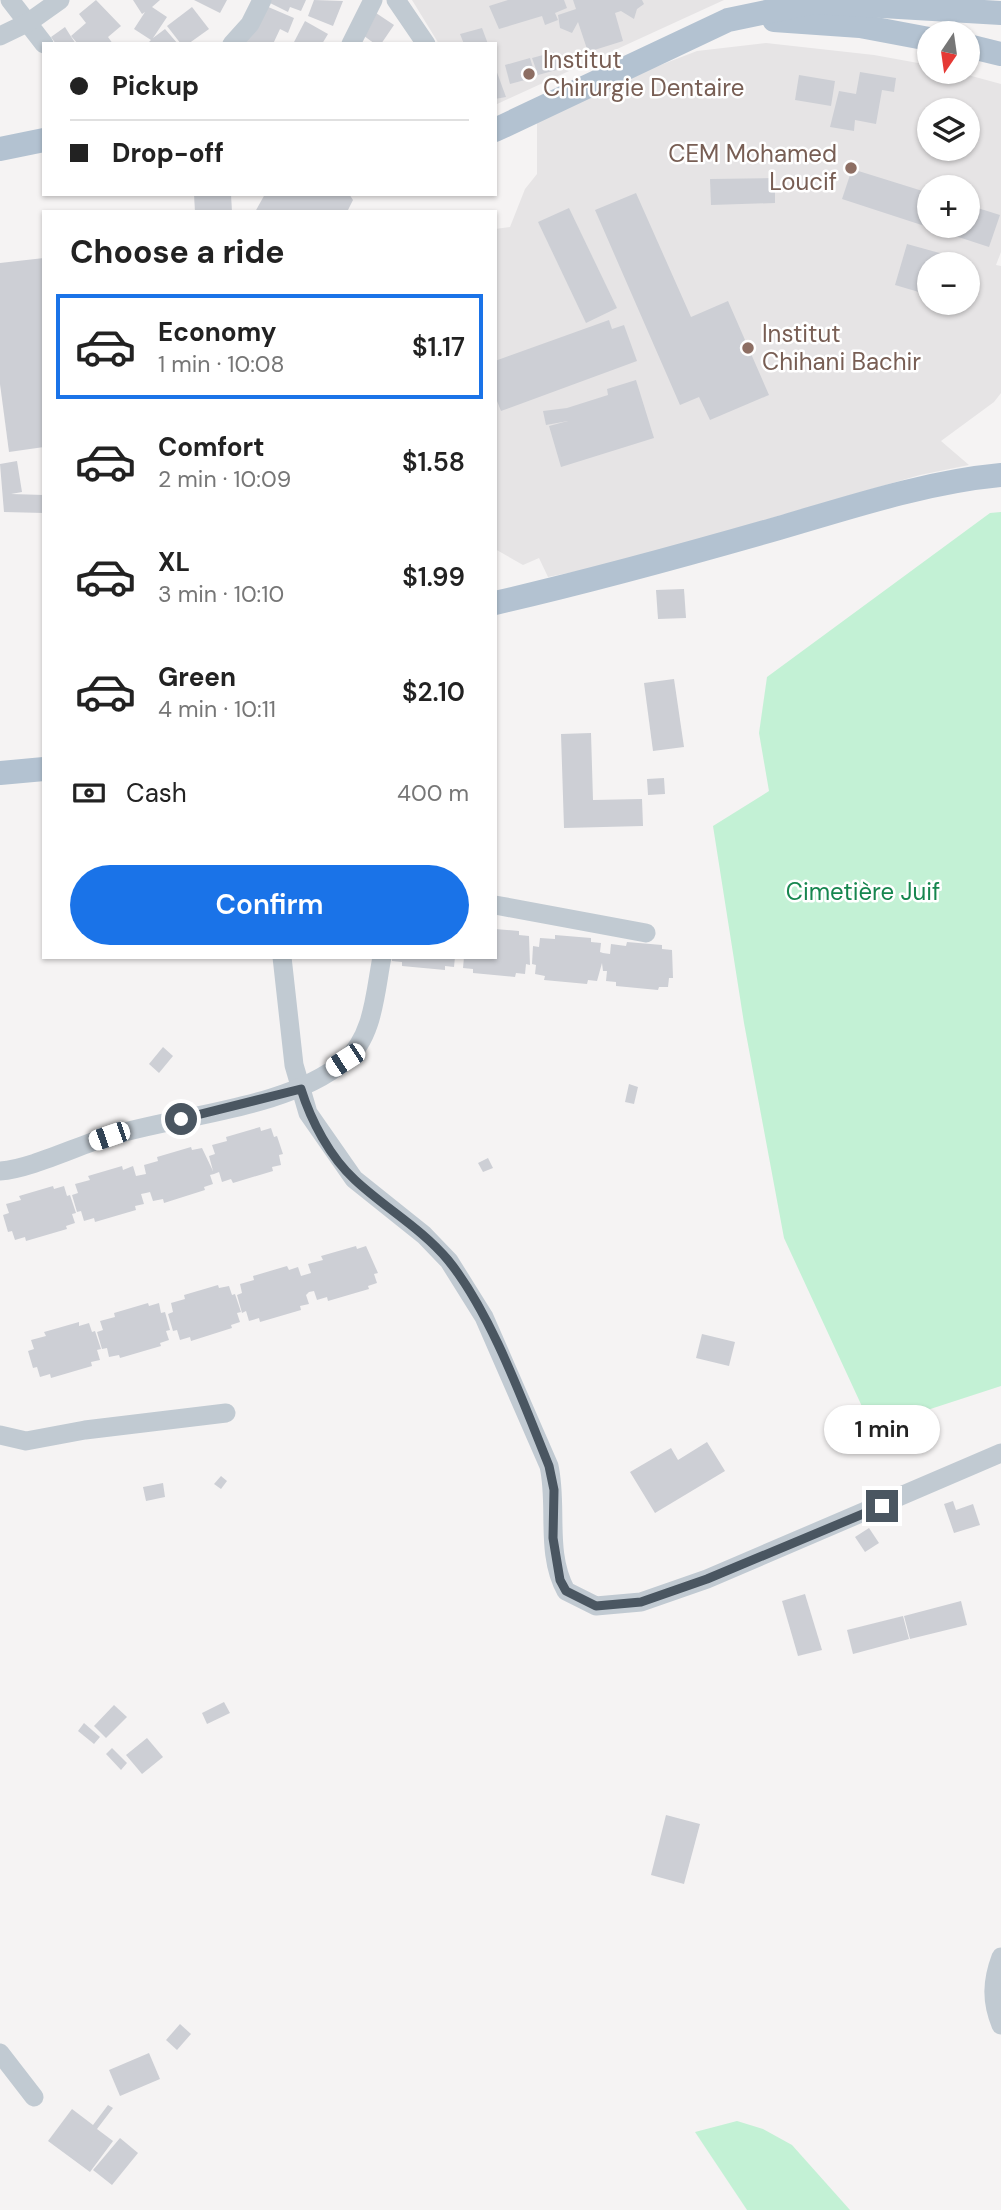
<!DOCTYPE html>
<meta charset="utf-8">
<style>
body{margin:0;font-family:"DM Sans",sans-serif;background:#f6f6f6;color:#222;height:100vh;display:flex;flex-direction:column;font-size:26px;white-space:nowrap}
*{box-sizing:border-box;margin:0}
p{font-size:23px;color:#767676}
.icon{flex:none;width:38px;height:38px;fill:none;stroke:currentColor;stroke-width:2;stroke-linecap:round;stroke-linejoin:round}
.map{position:relative;flex:1;overflow:hidden}
.sheet{position:absolute;left:42px;top:210px;width:455px;height:749px;display:flex;flex-direction:column;background:#fff;border-radius:0px;box-shadow:0 2px 5px #0004}
.sheet>*{flex:none}
.banner{position:absolute;left:42px;top:42px;width:455px;height:154px;border-radius:0px;box-shadow:0 2px 5px #0004;display:grid;align-content:center;height:154px;padding:0 28px;background:#fff}
.needle{width:46px;rotate:193deg}
.fabs{position:absolute;left:917px;top:21px;display:grid;gap:14px}
.fabs a{display:grid;place-items:center;width:63px;height:63px;border-radius:50%;background:#fff;box-shadow:0 2px 5px #0004;font-size:35px}
.end{position:absolute;width:32px;height:32px;margin:-16px;border:9px solid #4a5661;background:#fff;box-shadow:0 0 0 4px #fff}
.from{border-radius:50%}
.bubble{position:absolute;height:49px;border-radius:24px;background:#fff;box-shadow:0 2px 5px #0004;font-size:23px;font-weight:600;line-height:49px;text-align:center}
.car{position:absolute;width:21px;height:42px;margin:-21px -10px;border-radius:9px;box-shadow:0 0 5px 2px #0007;background:linear-gradient(#fff 24%,#345 0 40%,#fff 0 76%,#345 0 86%,#fff 0)}
.banner b{display:flex;align-items:center;gap:24px;height:66px;font-size:26px}
.banner b+b{border-top:2px solid #e0e0e0}
.banner i{width:18px;height:18px;background:#222}
ul{padding:0;list-style:none}
li{display:flex;align-items:center;gap:21px;height:105px;margin:0 14px 10px;padding:0 14px;border:4px solid transparent;border-radius:0px}
li div{flex:1}
li b{display:block;font-size:26px}
li em{font-style:normal;font-weight:600}
li.on{border-color:#1a73e8}
li>.icon{width:63px;height:63px;stroke-width:1.5}
h2{padding:0 28px;font-size:32px;line-height:84px}
.pay{display:flex;align-items:center;gap:18px;height:77px;padding:0 28px;font-size:26px}
.pay p{margin-inline-start:auto}
.primary-button{display:flex;gap:14px;margin-top:auto;padding:14px 28px}
.primary-button a{flex:1;height:80px;border-radius:42px;background:#1a73e8;color:#fff;font-size:28px;font-weight:600;line-height:80px;text-align:center}
.map>svg:first-child{display:block}
</style>
<div class="map">
<svg width="1001" height="2210" viewBox="0 0 1001 2210">
<rect width="100%" height="100%" fill="#f5f3f3"/>
<g fill="#e6e4e5" fill-rule="evenodd">
<polygon points="412,0 724,0 495,105 495,44 439,44"/>
<path d="M766 43 874 55 929 65V72H957L1001 84V252L996 265 1001 266V393L994 402 941 441 969 465 920 475 613 564 548 577 539 558 523 565 495 549V229L510 227 525 189 537 174V120L645 71 697 51ZM929 110H968V149H929ZM929 187H968V226H929ZM929 264H968V303H929Z"/>
</g>
<g fill="#c3f1d5">
<polygon points="1001,512 1001,1386 872,1428 784,1238 744,1023 713,826 769,791 759,733 767,677 990,513"/>
<polygon points="737,2121 763,2129 792,2145 850,2210 747,2210 695,2132"/>
</g>
<g fill="#cdcfd5">
<polygon points="96,0 121,26 108,37 113,44 78,44 71,36 86,23 79,14"/>
<polygon points="133,0 160,0 152,7 167,17 153,38 165,29 178,44 147,44 151,40 134,29 145,12 142,14"/>
<polygon points="194,0 227,0 220,13"/>
<polygon points="264,0 306,0 301,11 290,7 288,12"/>
<polygon points="314,0 343,1 333,26 308,16"/>
<polygon points="508,0 564,0 567,8 555,13 558,20 545,25 542,16 499,29 489,6"/>
<polygon points="573,0 642,0 644,4 637,9 634,19 621,11 615,13 623,41 588,52 578,22 572,33 560,28 558,15 576,9"/>
<polygon points="259,3 294,18 288,33 280,29 273,44 248,44 236,39"/>
<polygon points="192,7 209,29 188,44 181,44 167,26"/>
<polygon points="370,9 394,25 381,44 375,44 356,30"/>
<polygon points="305,21 328,34 322,44 293,44"/>
<polygon points="65,27 70,35 76,44 56,44 51,37"/>
<polygon points="482,28 488,44 464,44 460,34"/>
<polygon points="554,52 560,69 538,75 532,58"/>
<polygon points="530,58 536,77 510,84 505,65"/>
<polygon points="495,67 506,97 495,99"/>
<polygon points="860,72 896,78 894,92 882,90 876,124 855,120 854,131 830,127 839,91 856,94"/>
<polygon points="799,75 835,81 831,106 795,100"/>
<polygon points="852,169 929,193 929,226 968,226 968,205 1000,215 989,247 842,199"/>
<polygon points="775,178 775,203 711,205 710,179"/>
<polygon points="636,193 691,317 728,301 769,395 710,420 699,397 680,405 595,210"/>
<polygon points="194,194 231,194 232,212 195,212"/>
<polygon points="265,194 349,194 353,200 347,212 255,212"/>
<polygon points="569,208 617,308 586,323 538,222"/>
<polygon points="907,244 954,257 952,264 929,264 929,295 895,285"/>
<polygon points="44,258 44,447 9,452 0,384 0,263"/>
<polygon points="609,320 612,329 624,325 637,361 501,411 495,396 495,361"/>
<polygon points="636,380 654,438 561,467 549,426 568,421 546,425 543,411 567,408 571,420 567,408 608,395 607,389"/>
<polygon points="17,461 22,492 11,494 44,495 44,513 4,512 0,464"/>
<polygon points="684,589 686,618 658,619 656,590"/>
<polygon points="674,679 684,747 653,751 644,683"/>
<polygon points="591,733 593,800 642,799 643,826 564,828 561,734"/>
<polygon points="664,778 665,794 648,795 647,779"/>
<polygon points="495,929 519,931 519,935 529,936 530,965 526,964 525,974 516,973 515,977 473,973 473,969 463,968 464,957 495,957"/>
<polygon points="555,935 591,938 591,942 601,943 600,952 603,953 610,954 611,944 626,946 627,942 662,945 662,949 672,950 673,978 669,978 668,987 659,987 658,990 616,986 616,982 606,981 607,971 603,971 602,963 597,981 588,980 587,984 544,980 545,976 535,974 536,965 532,964 533,946 539,947 540,938 555,939"/>
<polygon points="392,957 455,957 454,967 445,966 445,970 402,966 402,962 392,961"/>
<polygon points="163,1047 173,1056 159,1073 149,1064"/>
<polygon points="629,1084 638,1087 634,1104 625,1102"/>
<polygon points="260,1127 261,1131 271,1128 274,1137 277,1136 283,1154 279,1155 281,1165 272,1167 273,1171 233,1183 231,1179 222,1182 219,1172 214,1174 210,1175 213,1184 204,1187 205,1190 164,1203 163,1199 153,1201 150,1192 146,1193 141,1194 144,1204 135,1206 136,1210 95,1222 94,1218 84,1221 81,1211 77,1212 72,1195 78,1193 75,1184 90,1180 88,1176 122,1166 123,1170 133,1166 136,1176 146,1174 144,1165 158,1161 157,1157 191,1147 192,1150 202,1148 213,1171 209,1156 215,1154 212,1145 227,1141 226,1137"/>
<polygon points="488,1158 493,1168 483,1172 478,1163"/>
<polygon points="53,1186 54,1189 64,1186 67,1196 70,1195 76,1213 72,1214 75,1223 66,1226 67,1229 26,1241 25,1237 15,1240 12,1231 8,1232 3,1215 9,1213 6,1204 21,1200 19,1196"/>
<polygon points="356,1246 357,1249 366,1246 378,1273 374,1274 377,1283 368,1286 369,1289 328,1301 327,1297 317,1300 314,1291 309,1292 306,1295 309,1304 300,1306 301,1310 260,1322 259,1318 249,1321 246,1311 242,1313 237,1295 242,1293 240,1284 254,1280 253,1276 287,1266 289,1270 298,1267 301,1276 311,1273 308,1264 323,1260 321,1256"/>
<polygon points="218,1285 219,1288 229,1286 232,1295 235,1294 241,1312 237,1313 240,1322 231,1325 232,1328 191,1341 190,1337 180,1340 177,1330 173,1331 168,1314 173,1312 171,1303 185,1299 184,1295"/>
<polygon points="148,1303 149,1306 159,1303 161,1313 165,1312 170,1330 166,1331 169,1340 160,1343 161,1346 120,1358 119,1355 109,1357 107,1348 102,1349 97,1332 103,1330 100,1321 115,1317 114,1313"/>
<polygon points="79,1322 79,1326 89,1323 92,1332 95,1331 101,1349 97,1350 100,1360 91,1362 92,1366 51,1378 50,1374 40,1377 37,1367 33,1368 28,1351 34,1349 31,1340 46,1336 44,1332"/>
<polygon points="702,1334 735,1342 729,1366 696,1358"/>
<polygon points="707,1442 725,1471 655,1513 630,1472 671,1448 678,1460"/>
<polygon points="221,1476 227,1481 221,1489 214,1484"/>
<polygon points="163,1483 165,1497 146,1501 143,1487"/>
<polygon points="953,1501 956,1510 973,1504 980,1525 954,1533 944,1504"/>
<polygon points="869,1528 879,1543 865,1552 855,1537"/>
<polygon points="805,1594 822,1650 798,1656 782,1601"/>
<polygon points="961,1601 967,1625 910,1639 904,1616"/>
<polygon points="903,1616 909,1639 853,1654 847,1630"/>
<polygon points="224,1702 230,1713 207,1724 202,1713"/>
<polygon points="114,1705 127,1717 106,1738 94,1726"/>
<polygon points="84,1723 100,1737 94,1744 78,1731"/>
<polygon points="147,1738 163,1757 142,1774 126,1755"/>
<polygon points="112,1748 127,1763 121,1770 106,1754"/>
<polygon points="666,1815 700,1824 684,1884 651,1875"/>
<polygon points="180,2024 191,2034 177,2050 166,2040"/>
<polygon points="149,2053 160,2079 120,2096 109,2070"/>
<polygon points="108,2105 113,2108 97,2129 113,2141 90,2172 48,2141 72,2109 93,2125"/>
<polygon points="120,2138 138,2153 112,2185 93,2170"/>
</g>
<g fill="none" stroke-linecap="round" stroke-linejoin="round">
<g stroke="#c1cad2" stroke-width="19">
<polyline points="10,0 44,44"/>
<polyline points="396,0 426,44"/>
<polyline points="0,36 29,22 60,0"/>
<polyline points="232,44 250,24 262,0"/>
<polyline points="351,44 373,0"/>
<polyline points="495,905 646,933"/>
<path d="M282 957 294 1065 308 1113 354 1179 424 1235 449 1261 484 1317 549 1466C558 1506 545 1553 566 1591L596 1606 641 1602 707 1579 1001 1453"/>
<path d="M0 1171C30 1169 77 1146 107 1137 181 1114 285 1110 345 1061 374 1036 375 992 382 957"/>
<polyline points="0,1435 26,1441 85,1430 226,1413"/>
<path d="M1001 1957C992 1981 991 2001 1001 2025"/>
<polyline points="0,2053 34,2097"/>
</g>
<g stroke="#b3c2d1" stroke-width="24">
<polyline points="774,20 860,26 929,39"/>
<polyline points="968,46 1001,54"/>
<polyline points="495,130 728,20 814,2 1001,13"/>
<polyline points="0,149 44,140"/>
<path d="M495 603C591 581 685 555 779 528 851 507 926 482 1001 475"/>
<polyline points="0,773 44,769"/>
</g>
</g>
<g fill="none" stroke-linecap="round" stroke-linejoin="round">
<path stroke="#4a5661" stroke-width="9" d="M181 1119 301 1089C311 1121 330 1157 355 1180 385 1208 421 1228 448 1260 491 1313 523 1402 549 1466L554 1490 553 1538 560 1580 566 1591 596 1606 641 1602 707 1579 882 1506"/>
</g>
<g fill="#8d6e63" stroke="#fff" stroke-width="2.5">
<circle cx="529" cy="74" r="7"/>
<circle cx="851" cy="168" r="7"/>
<circle cx="748" cy="348" r="7"/>
</g>
<g text-anchor="middle" stroke-width="5" stroke-linejoin="round" paint-order="stroke">
<g font-size="24" fill="#785e54" stroke="#fff" text-anchor="start">
<text x="543" y="68">Institut<tspan x="543" dy="28">Chirurgie Dentaire</tspan></text>
<text x="837" y="162" text-anchor="end">CEM Mohamed<tspan x="837" dy="28">Loucif</tspan></text>
<text x="762" y="342">Institut<tspan x="762" dy="28">Chihani Bachir</tspan></text>
</g>
<g font-size="24" fill="#17864f" stroke="#fff">
<text x="863" y="900">Cimetière Juif</text>
</g>
</g>
</svg>
<div class="fabs">
<a><svg class="needle" viewBox="-14 -14 28 28"><path d="M0-13l5 13h-10z" fill="#e53935"/><path d="M0 13l5-13h-10z" fill="#767676"/></svg></a>
<a><svg class="icon" aria-label="layers" viewBox="0 0 24 24"><path d="M12 4l9 5-9 5-9-5zM3 14l9 5 9-5"/></svg></a>
<a>+</a>
<a>−</a>
</div>
<i class="end from" style="left:181px;top:1119px"></i>
<i class="end" style="left:882px;top:1506px"></i>
<div class="bubble" style="left:824px;top:1405px;width:116px">1 min</div>
<i class="car" style="left:345px;top:1060px;rotate:237deg"></i>
<i class="car" style="left:109px;top:1136px;rotate:251deg"></i>
<div class="banner">
<b><i class="from"></i>Pickup</b>
<b><i></i>Drop-off</b>
</div>
<section class="sheet">
<h2>Choose a ride</h2>
<ul>
<li class="on"><svg class="icon" aria-label="car" viewBox="0 0 24 24"><path d="M5 17H2v-5l4-1 3-4h7l3 4 3 1v5h-3M9 17h6M6 11h13"/><circle cx="7" cy="17" r="2"/><circle cx="17" cy="17" r="2"/></svg><div><b>Economy</b><p>1 min · 10:08</p></div><em>$1.17</em></li>
<li><svg class="icon" aria-label="car" viewBox="0 0 24 24"><path d="M5 17H2v-5l4-1 3-4h7l3 4 3 1v5h-3M9 17h6M6 11h13"/><circle cx="7" cy="17" r="2"/><circle cx="17" cy="17" r="2"/></svg><div><b>Comfort</b><p>2 min · 10:09</p></div><em>$1.58</em></li>
<li><svg class="icon" aria-label="car" viewBox="0 0 24 24"><path d="M5 17H2v-5l4-1 3-4h7l3 4 3 1v5h-3M9 17h6M6 11h13"/><circle cx="7" cy="17" r="2"/><circle cx="17" cy="17" r="2"/></svg><div><b>XL</b><p>3 min · 10:10</p></div><em>$1.99</em></li>
<li><svg class="icon" aria-label="car" viewBox="0 0 24 24"><path d="M5 17H2v-5l4-1 3-4h7l3 4 3 1v5h-3M9 17h6M6 11h13"/><circle cx="7" cy="17" r="2"/><circle cx="17" cy="17" r="2"/></svg><div><b>Green</b><p>4 min · 10:11</p></div><em>$2.10</em></li>
</ul>
<div class="pay"><svg class="icon" aria-label="cash" viewBox="0 0 24 24"><path d="M3 7h18v10H3z"/><circle cx="12" cy="12" r="2"/></svg>Cash<p>400 m</p></div>
<div class="primary-button"><a>Confirm</a></div>
</section>
</div>
